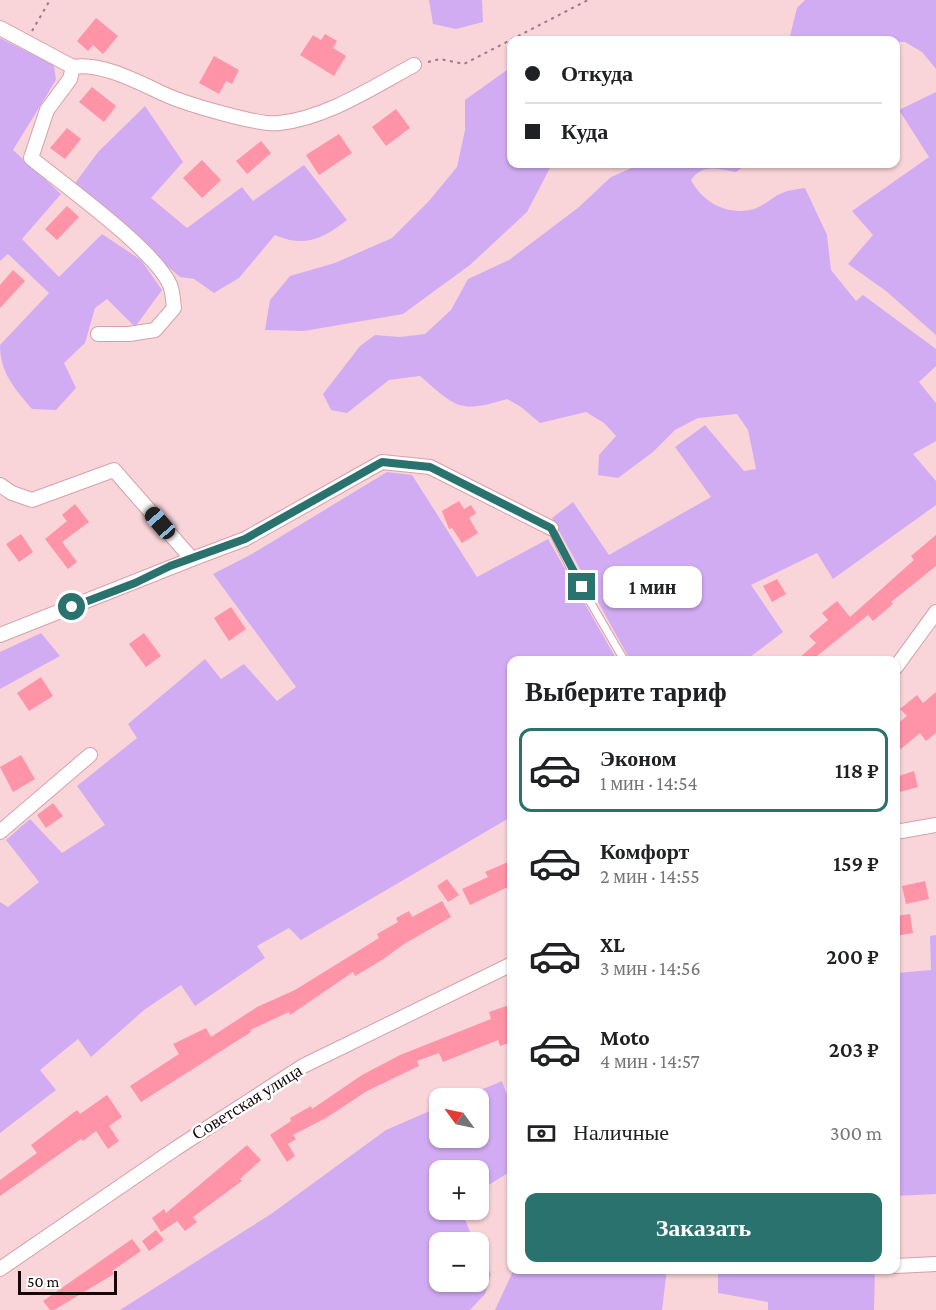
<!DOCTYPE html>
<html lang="ru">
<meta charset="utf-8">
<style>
body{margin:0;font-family:"Crimson Pro",serif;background:#f6f6f6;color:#202124;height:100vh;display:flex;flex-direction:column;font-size:22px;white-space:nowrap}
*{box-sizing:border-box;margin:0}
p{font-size:20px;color:#757577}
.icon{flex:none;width:33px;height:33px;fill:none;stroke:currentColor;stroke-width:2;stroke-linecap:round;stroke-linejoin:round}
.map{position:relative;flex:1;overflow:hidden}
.drawer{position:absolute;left:507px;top:656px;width:393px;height:618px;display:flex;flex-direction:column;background:#fff;border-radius:12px;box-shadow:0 2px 4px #0004}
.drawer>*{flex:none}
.hud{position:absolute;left:507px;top:36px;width:393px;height:132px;border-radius:12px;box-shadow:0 2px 4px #0004;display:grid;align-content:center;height:132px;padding:0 18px;background:#fff}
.needle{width:39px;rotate:303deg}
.controls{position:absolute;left:429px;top:1088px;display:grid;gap:12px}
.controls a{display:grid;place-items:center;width:60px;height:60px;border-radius:12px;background:#fff;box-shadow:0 2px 4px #0004;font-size:30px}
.scale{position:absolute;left:18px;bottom:15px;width:99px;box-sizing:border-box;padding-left:6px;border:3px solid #180609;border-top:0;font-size:16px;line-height:21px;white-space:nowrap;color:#180609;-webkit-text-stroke:4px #fff;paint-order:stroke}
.end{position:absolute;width:27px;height:27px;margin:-14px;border:8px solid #29726d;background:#fff;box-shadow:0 0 0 3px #fff}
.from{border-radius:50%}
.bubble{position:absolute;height:42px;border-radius:12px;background:#fff;box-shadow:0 2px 4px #0004;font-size:20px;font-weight:600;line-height:42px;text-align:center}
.car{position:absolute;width:18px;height:36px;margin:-18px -9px;border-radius:8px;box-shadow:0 0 4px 2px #0007;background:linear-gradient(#222 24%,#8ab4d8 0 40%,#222 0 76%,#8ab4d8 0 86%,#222 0)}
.hud b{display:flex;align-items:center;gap:21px;height:57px;font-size:22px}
.hud b+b{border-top:2px solid #e0e0e0}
.hud i{width:15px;height:15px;background:#202124}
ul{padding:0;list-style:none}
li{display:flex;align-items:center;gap:18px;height:84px;margin:0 12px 9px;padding:0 6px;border:3px solid transparent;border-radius:12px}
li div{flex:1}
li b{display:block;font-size:22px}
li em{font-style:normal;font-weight:600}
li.selected{border-color:#29726d}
li>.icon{width:54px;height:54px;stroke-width:1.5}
h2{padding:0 18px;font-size:27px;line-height:72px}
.pay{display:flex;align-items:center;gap:15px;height:66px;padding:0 18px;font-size:22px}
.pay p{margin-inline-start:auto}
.cta{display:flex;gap:12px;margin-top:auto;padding:12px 18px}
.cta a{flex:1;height:69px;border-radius:12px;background:#29726d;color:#fff;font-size:24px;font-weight:600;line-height:69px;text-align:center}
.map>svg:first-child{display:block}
</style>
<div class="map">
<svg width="936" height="1310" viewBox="0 0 936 1310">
<rect width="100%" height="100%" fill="#f9d5da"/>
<g fill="#d2acf3">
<polygon points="429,0 482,0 483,22 456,29 433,24"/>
<polygon points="805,0 936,0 936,69 922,52 905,42 789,40 797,8"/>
<path d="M0 38 54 65 56 80 13 150 61 194 22 239 59 277 102 234 141 260 162 290 135 327 107 299 95 308 85 343 64 363 76 388 56 410 32 409C15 389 0 373 0 345L49 293 8 254 0 261Z"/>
<polygon points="511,67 512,164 552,164 527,212 470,265 403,314 304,331 265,330 270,300 290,276 335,263 392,238 429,201 457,167 465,130 465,100"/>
<polygon points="936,92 936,335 886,291 848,264 873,235 852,211 929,157 899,110"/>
<path d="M145 106 183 162 151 198 187 228 242 187 253 201 304 165 347 220C323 239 305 248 275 235L239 278 214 293 194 279 180 277 73 186 98 152Z"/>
<path d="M641 164H747L736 172C717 169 703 163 691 180 703 203 728 216 754 209 764 206 772 197 782 193 789 190 798 189 805 188L827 235 831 270 856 301 863 295 936 349V366L919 382 936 403V441L913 454 936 481V505L833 579 817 553 751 585 783 632 746 660H630L552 518 573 502 609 555 711 497 675 447 705 425 744 471 756 469 748 430 737 414 698 418 675 430 653 452 618 478 598 475 599 455 616 436 604 423 586 412 540 423 521 407 507 399C459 414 456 407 420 376L389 380 347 413 331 410 323 394 360 346 375 335 400 337 425 334 451 310 468 279 509 260 579 207 611 177Z"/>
<polygon points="387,472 412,475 477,577 548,539 617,660 512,660 511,817 301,940 289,928 257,946 265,958 195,1006 181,985 144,1010 91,1057 78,1039 40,1070 56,1090 0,1133 0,902 8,907 39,882 6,840 30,819 62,853 105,825 77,786 137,738 128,724 205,659 221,679 244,664 277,701 296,687 213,574 252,554"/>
<polygon points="41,633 60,656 0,689 0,652"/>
<polygon points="936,935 936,1194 896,1196 896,973 931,970 930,936"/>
<polygon points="502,1081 511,1107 511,1171 479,1191 478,1170 440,1170 440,1209 461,1209 474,1242 440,1242 440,1281 478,1281 479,1250 491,1274 485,1294 470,1310 120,1310 271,1214 386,1130 439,1107 440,1137 478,1137 478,1098 462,1098"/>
<polygon points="514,1269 667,1269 662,1310 495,1310"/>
<polygon points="718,1269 875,1269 874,1310 768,1310 768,1302 718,1293"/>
</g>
<g fill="#ff93a7">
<polygon points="96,18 118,36 103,54 93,45 88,51 77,41"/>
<polygon points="325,34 337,41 333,48 346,56 334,76 300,55 313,35 321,40"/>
<polygon points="214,56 239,70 232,84 226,81 219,94 199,83"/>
<polygon points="92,87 116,106 104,122 79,102"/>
<polygon points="396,109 410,128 386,146 372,127"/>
<polygon points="67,128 81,139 65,159 50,148"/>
<polygon points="339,134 352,153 319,175 306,155"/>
<polygon points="261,141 271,153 247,174 236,161"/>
<polygon points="202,160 221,180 202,198 183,178"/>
<polygon points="67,206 79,217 57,240 45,229"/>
<polygon points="13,270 25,281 0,308 0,285"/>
<polygon points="459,501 464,509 471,505 476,513 469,518 478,533 462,543 452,528 449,529 442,511"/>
<polygon points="75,504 89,522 62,542 77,562 68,569 45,539 67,521 62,515"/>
<polygon points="21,534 33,552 19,562 6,544"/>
<polygon points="936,535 936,566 891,602 893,604 873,621 868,615 812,660 797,660 816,643 809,636 828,620 822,613 837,601 850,617 914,560 911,556"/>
<polygon points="777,579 786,594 772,602 763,586"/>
<polygon points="231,607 246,629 229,641 214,618"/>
<polygon points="144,633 161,656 146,667 129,644"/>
<polygon points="41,677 53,696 29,711 17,693"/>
<polygon points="936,692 936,733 926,741 920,733 896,753 896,725 907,716 900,709 917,695 923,703"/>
<polygon points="21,755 35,779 13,792 0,767"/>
<polygon points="914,771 918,787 896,793 896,777"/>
<polygon points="53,803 63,816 46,828 37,815"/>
<polygon points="512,860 512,885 470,905 462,889 488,877 485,872"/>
<polygon points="447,879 459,895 448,902 437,886"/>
<polygon points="925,881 929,899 906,904 902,886"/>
<polygon points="442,901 451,917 404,944 382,960 355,976 353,972 290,1015 289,1012 250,1030 251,1032 141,1102 130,1086 179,1054 173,1044 206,1028 211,1037 257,1007 295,990 379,938 377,934 398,922 396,918 409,911 412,917"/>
<polygon points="910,914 913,933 896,936 896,916"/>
<polygon points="512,1004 512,1042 500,1046 498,1040 443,1062 439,1053 417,1061 419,1066 367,1091 326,1118 293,1135 296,1139 288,1144 295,1156 287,1162 270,1135 291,1121 290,1118 311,1106 312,1109 362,1075 400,1055 491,1019 489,1012"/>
<polygon points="107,1095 122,1117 109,1126 119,1141 108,1149 96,1131 83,1141 81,1139 0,1196 0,1180 37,1153 31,1145 77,1110 80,1114"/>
<polygon points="247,1145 261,1160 240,1179 242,1181 193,1217 197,1222 185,1231 177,1221 161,1232 152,1218 164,1209 166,1213"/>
<polygon points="156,1230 164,1240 149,1251 142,1241"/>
<polygon points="132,1239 141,1251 112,1271 114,1274 54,1310 50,1310 43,1301"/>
</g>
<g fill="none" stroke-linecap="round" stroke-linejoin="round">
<g stroke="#d7a0a8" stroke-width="9">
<polyline id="service" points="551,528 571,569 624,660"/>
</g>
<g stroke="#d7a0a8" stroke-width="16">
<g id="minor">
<path d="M0 28 73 67C101 62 138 82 164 94 183 103 259 126 279 123 327 118 373 87 414 65"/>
<path d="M73 67 70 79 47 110 31 158C64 185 155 250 170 285 173 292 173 301 174 308L155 330 129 334H98"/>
<polyline points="0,485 12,493 32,500 114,470 192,559 245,539 382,462 430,467 551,528"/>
<polyline points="0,635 192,559"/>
<polyline points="896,667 936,612"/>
<polyline points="0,832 90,755"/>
<polyline points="896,832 936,825"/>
<polyline points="896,1266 936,1264"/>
<polyline points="0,1269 175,1149 303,1066 512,964"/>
</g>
</g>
<g stroke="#987c80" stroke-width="2" stroke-dasharray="3 4.5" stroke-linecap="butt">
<polyline points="32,31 50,0"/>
<polyline points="428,62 440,59 464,64 588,0"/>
<polyline points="896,816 896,815"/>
</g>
<use href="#service" stroke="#fff" stroke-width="7"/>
<use href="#minor" stroke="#fff" stroke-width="14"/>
</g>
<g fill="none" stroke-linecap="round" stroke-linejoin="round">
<polyline stroke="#29726d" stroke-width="8" points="72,607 135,583 170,566 245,539 382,462 430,467 551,528 582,587"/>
</g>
<g text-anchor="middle" stroke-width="5" stroke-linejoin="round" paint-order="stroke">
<g font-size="18" fill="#180609" stroke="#fff">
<text transform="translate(247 1102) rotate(-32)" y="6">Советская улица</text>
</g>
</g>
</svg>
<div class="controls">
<a><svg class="needle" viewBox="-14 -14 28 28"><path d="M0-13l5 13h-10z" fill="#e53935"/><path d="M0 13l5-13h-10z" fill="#757577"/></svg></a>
<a>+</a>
<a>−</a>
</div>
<div class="scale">50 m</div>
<i class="end from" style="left:72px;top:607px"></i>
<i class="end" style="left:582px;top:587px"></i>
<div class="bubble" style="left:603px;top:566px;width:99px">1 мин</div>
<i class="car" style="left:160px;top:523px;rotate:319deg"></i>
<div class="hud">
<b><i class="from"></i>Откуда</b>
<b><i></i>Куда</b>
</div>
<section class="drawer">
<h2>Выберите тариф</h2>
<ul>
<li class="selected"><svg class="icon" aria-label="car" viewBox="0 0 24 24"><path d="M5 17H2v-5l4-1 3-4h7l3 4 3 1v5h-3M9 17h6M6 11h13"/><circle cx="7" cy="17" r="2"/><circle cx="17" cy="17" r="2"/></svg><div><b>Эконом</b><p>1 мин · 14:54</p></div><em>118 ₽</em></li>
<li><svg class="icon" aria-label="car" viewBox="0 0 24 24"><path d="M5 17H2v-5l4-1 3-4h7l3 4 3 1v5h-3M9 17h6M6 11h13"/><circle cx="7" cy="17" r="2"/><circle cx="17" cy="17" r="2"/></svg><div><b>Комфорт</b><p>2 мин · 14:55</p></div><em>159 ₽</em></li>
<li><svg class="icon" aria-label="car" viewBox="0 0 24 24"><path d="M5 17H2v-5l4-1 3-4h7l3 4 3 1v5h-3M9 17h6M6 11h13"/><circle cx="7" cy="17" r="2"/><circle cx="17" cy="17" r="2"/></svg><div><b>XL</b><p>3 мин · 14:56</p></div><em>200 ₽</em></li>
<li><svg class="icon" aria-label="car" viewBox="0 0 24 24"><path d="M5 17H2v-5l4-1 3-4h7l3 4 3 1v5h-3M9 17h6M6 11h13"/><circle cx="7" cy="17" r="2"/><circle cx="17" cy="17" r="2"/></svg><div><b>Moto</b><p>4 мин · 14:57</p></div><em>203 ₽</em></li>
</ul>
<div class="pay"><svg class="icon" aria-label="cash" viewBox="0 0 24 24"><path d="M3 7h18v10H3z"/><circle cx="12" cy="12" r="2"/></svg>Наличные<p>300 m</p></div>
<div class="cta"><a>Заказать</a></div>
</section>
</div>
